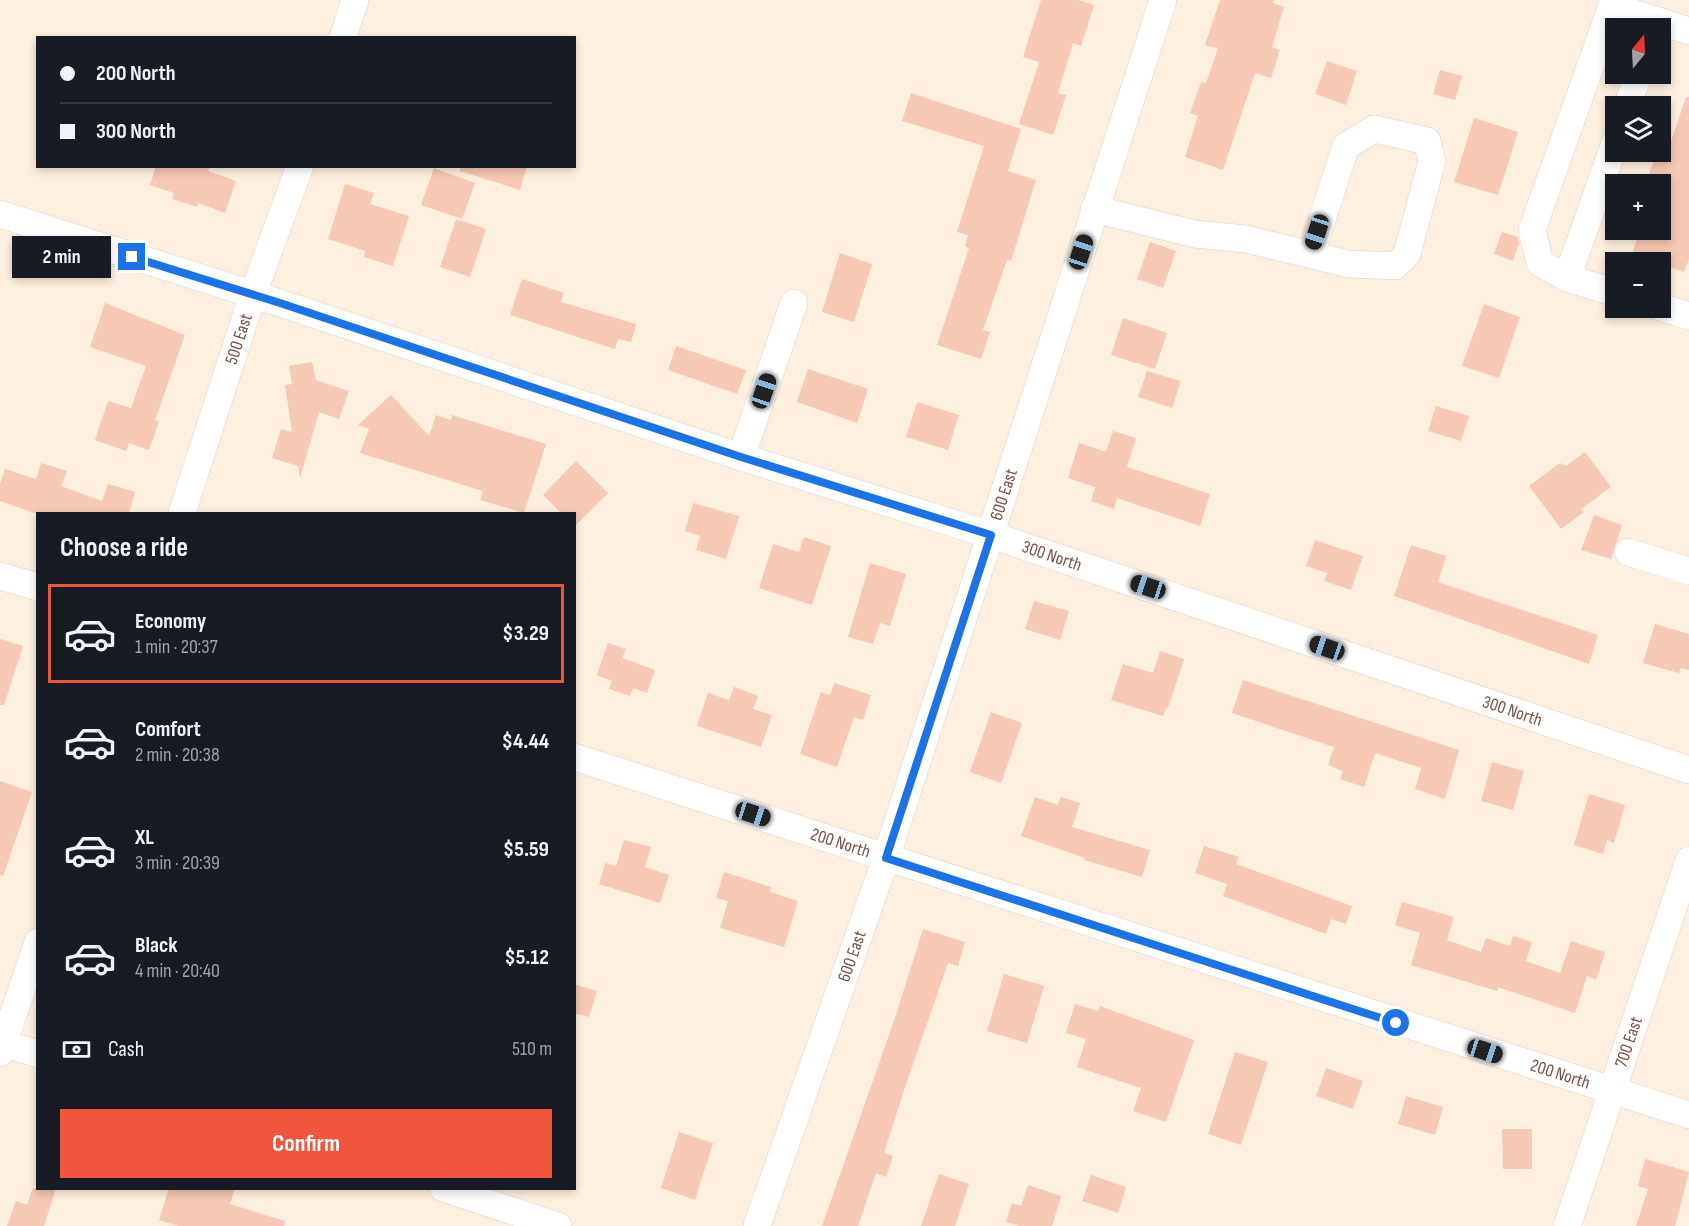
<!DOCTYPE html>
<meta charset="utf-8">
<style>
body{margin:0;font-family:"Sofia Sans Condensed",sans-serif;background:#242831;color:#f1f3f6;height:100vh;display:flex;flex-direction:column;font-size:22px;white-space:nowrap}
*{box-sizing:border-box;margin:0}
p{font-size:20px;color:#9ea1a6}
.icon{flex:none;width:33px;height:33px;fill:none;stroke:currentColor;stroke-width:2;stroke-linecap:round;stroke-linejoin:round}
.map{position:relative;flex:1;overflow:hidden}
.panel{position:absolute;left:36px;top:512px;width:540px;height:678px;display:flex;flex-direction:column;background:#171b24;border-radius:0px;box-shadow:0 3px 9px #0003}
.panel>*{flex:none}
.hud{position:absolute;left:36px;top:36px;width:540px;height:132px;border-radius:0px;box-shadow:0 3px 9px #0003;display:grid;align-content:center;height:132px;padding:0 24px;background:#171b24}
.needle{width:39px;rotate:18deg}
.buttons{position:absolute;left:1605px;top:18px;display:grid;gap:12px}
.buttons a{display:grid;place-items:center;width:66px;height:66px;border-radius:0px;background:#171b24;box-shadow:0 3px 9px #0003;font-size:30px}
.end{position:absolute;width:27px;height:27px;margin:-14px;border:8px solid #1a73e8;background:#fff;box-shadow:0 0 0 3px #fff}
.from{border-radius:50%}
.bubble{position:absolute;height:42px;border-radius:0px;background:#171b24;box-shadow:0 3px 9px #0003;font-size:20px;font-weight:700;line-height:42px;text-align:center}
.car{position:absolute;width:18px;height:36px;margin:-18px -9px;border-radius:8px;box-shadow:0 0 4px 2px #0007;background:linear-gradient(#222 24%,#8ab4d8 0 40%,#222 0 76%,#8ab4d8 0 86%,#222 0)}
.hud b{display:flex;align-items:center;gap:21px;height:57px;font-size:22px}
.hud b+b{border-top:2px solid #363941}
.hud i{width:15px;height:15px;background:#f1f3f6}
ul{padding:0;list-style:none}
li{display:flex;align-items:center;gap:18px;height:99px;margin:0 12px 9px;padding:0 12px;border:3px solid transparent;border-radius:0px}
li div{flex:1}
li b{display:block;font-size:22px}
li em{font-style:normal;font-weight:700}
li.current{border-color:#f1553b}
li>.icon{width:54px;height:54px;stroke-width:1.5}
h2{padding:0 24px;font-size:27px;line-height:72px}
.pay{display:flex;align-items:center;gap:15px;height:66px;padding:0 24px;font-size:22px}
.pay p{margin-inline-start:auto}
.cta{display:flex;gap:12px;margin-top:auto;padding:12px 24px}
.cta a{flex:1;height:69px;border-radius:0px;background:#f1553b;color:#fff;font-size:24px;font-weight:700;line-height:69px;text-align:center}
.map>svg:first-child{display:block}
</style>
<div class="map">
<svg width="1689" height="1226" viewBox="0 0 1689 1226">
<rect width="100%" height="100%" fill="#fef0e0"/>
<g fill="#f5c9b5">
<polygon points="1041,0 1078,0 1094,5 1081,46 1073,43 1058,93 1066,95 1053,135 1019,124 1039,62 1023,57"/>
<polygon points="1220,0 1274,0 1273,3 1284,7 1272,47 1280,50 1271,78 1255,73 1223,170 1185,157 1198,116 1190,113 1201,82 1206,83 1218,48 1205,45"/>
<polygon points="1327,61 1357,71 1346,105 1315,94"/>
<polygon points="1440,70 1462,76 1455,100 1433,94"/>
<polygon points="911,93 1021,129 1008,171 1036,180 1011,261 1007,260 983,330 990,332 981,359 937,345 969,248 965,246 968,235 957,232 984,146 902,121"/>
<polygon points="1686,97 1689,97 1689,259 1684,272 1632,254 1640,230 1660,230 1660,184 1646,182 1657,152 1660,152 1661,140 1670,144"/>
<polygon points="1474,118 1518,132 1498,195 1454,182"/>
<polygon points="156,166 210,166 208,171 236,181 225,213 198,203 197,207 172,199 174,193 150,185"/>
<polygon points="460,166 527,166 520,190 460,171"/>
<polygon points="434,168 475,183 462,219 421,205"/>
<polygon points="345,184 374,193 370,204 409,216 393,266 364,257 365,251 328,239"/>
<polygon points="456,219 486,229 470,277 440,267"/>
<polygon points="1502,232 1518,237 1519,243 1513,261 1494,254"/>
<polygon points="1150,242 1176,251 1163,288 1137,279"/>
<polygon points="840,253 872,264 854,322 822,312"/>
<polygon points="522,279 564,293 561,302 636,324 631,342 618,339 615,349 510,315"/>
<polygon points="105,303 185,335 155,420 159,421 149,450 129,443 126,451 95,440 108,401 131,408 146,366 90,347"/>
<polygon points="1484,304 1520,317 1499,378 1462,366"/>
<polygon points="1123,318 1167,333 1155,369 1111,355"/>
<polygon points="676,346 746,370 737,394 668,370"/>
<polygon points="312,362 316,380 349,391 339,419 319,412 300,478 298,466 272,458 281,429 292,432 285,385 292,384 289,366"/>
<polygon points="808,369 868,389 857,423 797,402"/>
<polygon points="1147,371 1181,381 1172,408 1138,397"/>
<polygon points="391,395 429,436 436,415 451,420 452,415 546,444 524,513 480,500 483,491 360,453 369,429 358,425"/>
<polygon points="917,402 959,415 948,450 906,437"/>
<polygon points="1436,406 1469,416 1461,441 1428,431"/>
<polygon points="1113,431 1136,438 1127,467 1210,494 1200,526 1117,498 1114,509 1091,501 1095,487 1068,478 1079,443 1106,452"/>
<polygon points="1585,452 1611,487 1580,510 1584,512 1561,529 1529,486 1560,463 1566,466"/>
<polygon points="576,461 608,493 574,527 574,513 561,513 543,495"/>
<polygon points="41,463 67,471 61,486 102,501 108,484 135,492 129,513 34,513 0,501 0,484 5,469 36,479"/>
<polygon points="693,503 739,516 726,559 696,550 700,536 685,531"/>
<polygon points="1594,515 1622,525 1611,559 1581,550"/>
<polygon points="804,537 831,546 812,605 759,588 773,544 799,552"/>
<polygon points="1315,540 1363,556 1351,590 1324,581 1327,573 1306,566"/>
<polygon points="1411,545 1446,556 1438,582 1598,635 1589,664 1394,596"/>
<polygon points="870,563 906,574 890,626 880,623 873,644 848,637"/>
<polygon points="1034,601 1069,611 1060,640 1025,629"/>
<polygon points="1655,624 1689,634 1689,670 1681,668 1679,673 1643,663"/>
<polygon points="0,639 23,646 4,705 0,705"/>
<polygon points="608,643 626,649 622,658 655,670 647,693 633,688 630,696 609,689 612,681 597,675"/>
<polygon points="1160,651 1184,659 1168,708 1166,707 1163,716 1111,700 1123,664 1153,673"/>
<polygon points="1243,680 1459,750 1445,799 1415,789 1421,768 1375,753 1364,787 1340,779 1343,771 1328,765 1334,747 1232,713"/>
<polygon points="834,683 871,695 863,720 854,717 837,767 800,754 821,692 830,695"/>
<polygon points="734,687 758,696 753,709 772,715 761,747 697,726 708,693 729,700"/>
<polygon points="991,712 1022,723 1001,783 970,772"/>
<polygon points="1492,762 1524,771 1513,810 1481,801"/>
<polygon points="0,781 32,792 3,876 0,875"/>
<polygon points="1589,794 1625,805 1614,843 1607,840 1603,854 1574,845"/>
<polygon points="1035,797 1058,805 1061,797 1080,803 1072,827 1150,850 1142,877 1084,860 1085,858 1021,836"/>
<polygon points="624,840 651,847 645,867 669,875 660,903 599,884 605,863 616,866"/>
<polygon points="1204,846 1239,857 1236,864 1352,906 1346,924 1331,919 1326,934 1223,896 1227,884 1195,873"/>
<polygon points="724,872 771,887 770,892 798,901 784,947 720,928 728,901 716,898"/>
<polygon points="1402,902 1454,917 1447,940 1481,952 1486,938 1510,946 1513,936 1532,942 1526,961 1560,973 1571,941 1605,952 1596,980 1587,976 1575,1013 1498,987 1497,991 1411,965 1420,933 1395,925"/>
<polygon points="923,929 965,942 958,966 948,963 904,1090 884,1153 893,1156 886,1177 876,1173 858,1226 822,1226 896,1015"/>
<polygon points="1004,974 1044,986 1027,1043 987,1031"/>
<polygon points="574,984 597,991 589,1017 574,1013"/>
<polygon points="1075,1004 1098,1011 1100,1006 1194,1040 1166,1122 1133,1111 1141,1088 1077,1067 1086,1039 1066,1033"/>
<polygon points="1235,1052 1268,1062 1241,1145 1208,1134"/>
<polygon points="1326,1068 1363,1081 1353,1109 1316,1096"/>
<polygon points="1406,1096 1443,1107 1435,1135 1398,1124"/>
<polygon points="1502,1129 1532,1129 1532,1169 1503,1169"/>
<polygon points="679,1132 713,1143 695,1200 661,1188"/>
<polygon points="1645,1159 1689,1172 1675,1226 1636,1226 1648,1189 1638,1186"/>
<polygon points="939,1174 969,1184 955,1226 921,1226"/>
<polygon points="1091,1175 1126,1187 1118,1213 1082,1201"/>
<polygon points="1028,1185 1061,1196 1052,1226 1020,1226 1006,1222 1012,1203 1021,1206"/>
<polygon points="33,1188 56,1188 44,1226 7,1226 16,1201 27,1205"/>
<polygon points="169,1188 235,1188 230,1204 285,1221 284,1226 178,1226 159,1220"/>
</g>
<g fill="none" stroke-linecap="round" stroke-linejoin="round">
<g stroke="#e4cdbe" stroke-width="28">
<g id="minor">
<polyline points="1614,0 1532,230 1540,263 1567,278 1616,293"/>
<polyline points="1612,6 1689,31"/>
<polyline points="343,38 355,0"/>
<polyline points="1627,106 1639,74"/>
<polyline points="1094,209 1195,234 1246,239 1349,264 1395,266 1407,254 1432,161 1427,141 1374,129 1346,146 1311,254"/>
<path id="s1" d="M0 214 280 303 741 457 991 535 1689 770"/>
<polyline points="1567,278 1616,140"/>
<polyline points="1660,307 1689,316"/>
<polyline points="741,457 794,303"/>
<path id="s2" d="M182 513 253 294 300 166"/>
<polyline points="1628,552 1689,571"/>
<polyline points="0,576 38,587"/>
<path id="s3" d="M574 757 1689 1115"/>
<polyline points="0,1042 38,1054"/>
<polyline points="0,1053 38,942"/>
<polyline points="443,1188 558,1226"/>
<path id="s4" d="M757 1226 886 858 1163 0"/>
<path id="s5" d="M1567 1226 1689 860"/>
</g>
</g>
<use href="#minor" stroke="#fff" stroke-width="27"/>
</g>
<g fill="none" stroke-linecap="round" stroke-linejoin="round">
<polyline stroke="#1a73e8" stroke-width="8" points="132,257 280,303 741,457 991,535 886,858 1396,1023"/>
</g>
<g text-anchor="middle" stroke-width="5" stroke-linejoin="round" paint-order="stroke">
<g font-size="18" fill="#765345" stroke="#fff4e7">
<text dy="6" stroke="none"><textPath href="#s2" startOffset="183">500 East</textPath></text>
<text dy="6" stroke="none"><textPath href="#s4" startOffset="772">600 East</textPath></text>
<text dy="6" stroke="none"><textPath href="#s1" startOffset="1106">300 North</textPath></text>
<text dy="6" stroke="none"><textPath href="#s1" startOffset="1592">300 North</textPath></text>
<text dy="6" stroke="none"><textPath href="#s3" startOffset="280">200 North</textPath></text>
<text dy="6" stroke="none"><textPath href="#s4" startOffset="286">600 East</textPath></text>
<text dy="6" stroke="none"><textPath href="#s5" startOffset="194">700 East</textPath></text>
<text dy="6" stroke="none"><textPath href="#s3" startOffset="1036">200 North</textPath></text>
</g>
</g>
</svg>
<div class="buttons">
<a><svg class="needle" viewBox="-14 -14 28 28"><path d="M0-13l5 13h-10z" fill="#e53935"/><path d="M0 13l5-13h-10z" fill="#9ea1a6"/></svg></a>
<a><svg class="icon" aria-label="layers" viewBox="0 0 24 24"><path d="M12 4l9 5-9 5-9-5zM3 14l9 5 9-5"/></svg></a>
<a>+</a>
<a>−</a>
</div>
<i class="end from" style="left:1396px;top:1023px"></i>
<i class="end" style="left:132px;top:257px"></i>
<div class="bubble" style="left:12px;top:236px;width:99px">2 min</div>
<i class="car" style="left:1317px;top:232px;rotate:198deg"></i>
<i class="car" style="left:1081px;top:252px;rotate:18deg"></i>
<i class="car" style="left:764px;top:391px;rotate:19deg"></i>
<i class="car" style="left:1148px;top:587px;rotate:288deg"></i>
<i class="car" style="left:1327px;top:648px;rotate:289deg"></i>
<i class="car" style="left:753px;top:814px;rotate:108deg"></i>
<i class="car" style="left:1485px;top:1051px;rotate:108deg"></i>
<div class="hud">
<b><i class="from"></i>200 North</b>
<b><i></i>300 North</b>
</div>
<section class="panel">
<h2>Choose a ride</h2>
<ul>
<li class="current"><svg class="icon" aria-label="car" viewBox="0 0 24 24"><path d="M5 17H2v-5l4-1 3-4h7l3 4 3 1v5h-3M9 17h6M6 11h13"/><circle cx="7" cy="17" r="2"/><circle cx="17" cy="17" r="2"/></svg><div><b>Economy</b><p>1 min · 20:37</p></div><em>$3.29</em></li>
<li><svg class="icon" aria-label="car" viewBox="0 0 24 24"><path d="M5 17H2v-5l4-1 3-4h7l3 4 3 1v5h-3M9 17h6M6 11h13"/><circle cx="7" cy="17" r="2"/><circle cx="17" cy="17" r="2"/></svg><div><b>Comfort</b><p>2 min · 20:38</p></div><em>$4.44</em></li>
<li><svg class="icon" aria-label="car" viewBox="0 0 24 24"><path d="M5 17H2v-5l4-1 3-4h7l3 4 3 1v5h-3M9 17h6M6 11h13"/><circle cx="7" cy="17" r="2"/><circle cx="17" cy="17" r="2"/></svg><div><b>XL</b><p>3 min · 20:39</p></div><em>$5.59</em></li>
<li><svg class="icon" aria-label="car" viewBox="0 0 24 24"><path d="M5 17H2v-5l4-1 3-4h7l3 4 3 1v5h-3M9 17h6M6 11h13"/><circle cx="7" cy="17" r="2"/><circle cx="17" cy="17" r="2"/></svg><div><b>Black</b><p>4 min · 20:40</p></div><em>$5.12</em></li>
</ul>
<div class="pay"><svg class="icon" aria-label="cash" viewBox="0 0 24 24"><path d="M3 7h18v10H3z"/><circle cx="12" cy="12" r="2"/></svg>Cash<p>510 m</p></div>
<div class="cta"><a>Confirm</a></div>
</section>
</div>
